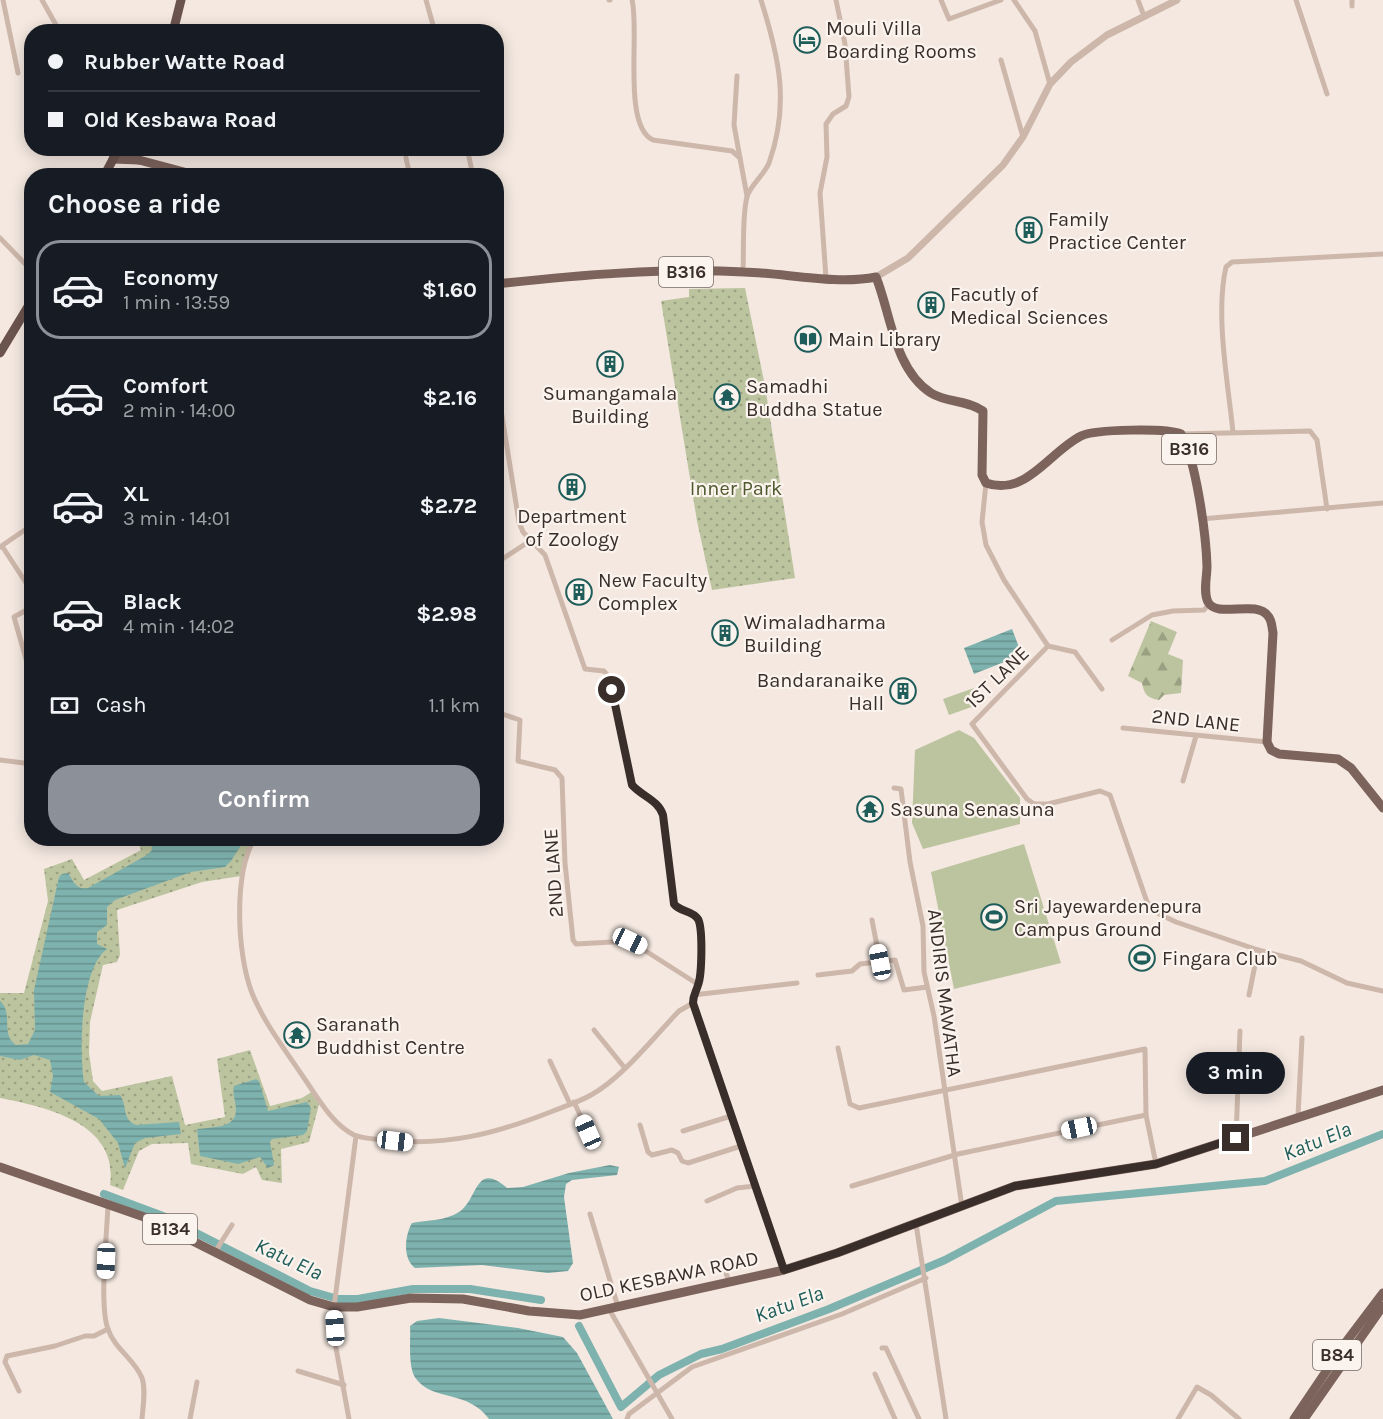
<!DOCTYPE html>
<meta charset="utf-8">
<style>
body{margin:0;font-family:Karla,sans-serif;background:#20242c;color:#f1f3f6;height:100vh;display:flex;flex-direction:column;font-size:22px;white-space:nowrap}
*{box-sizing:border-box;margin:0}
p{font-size:20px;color:#9ea1a6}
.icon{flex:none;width:33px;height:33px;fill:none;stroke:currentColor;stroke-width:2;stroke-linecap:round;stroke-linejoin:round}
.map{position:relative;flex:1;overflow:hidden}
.details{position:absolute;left:24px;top:168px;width:480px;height:678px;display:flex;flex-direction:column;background:#171b24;border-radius:24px;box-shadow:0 3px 15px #0003}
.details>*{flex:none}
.guide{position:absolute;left:24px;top:24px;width:480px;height:132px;border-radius:24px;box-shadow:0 3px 15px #0003;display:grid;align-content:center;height:132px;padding:0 24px;background:#171b24}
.end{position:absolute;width:27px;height:27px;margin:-14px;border:8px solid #3a2e2a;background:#fff;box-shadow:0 0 0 3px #fff}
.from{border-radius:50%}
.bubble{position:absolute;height:42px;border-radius:21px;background:#171b24;box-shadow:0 3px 15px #0003;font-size:20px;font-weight:700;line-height:42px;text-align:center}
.car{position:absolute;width:18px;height:36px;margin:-18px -9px;border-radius:8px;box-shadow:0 0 4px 2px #0007;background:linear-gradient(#fff 24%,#345 0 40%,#fff 0 76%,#345 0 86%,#fff 0)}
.guide b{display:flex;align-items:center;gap:21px;height:57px;font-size:22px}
.guide b+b{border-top:2px solid #363941}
.guide i{width:15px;height:15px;background:#f1f3f6}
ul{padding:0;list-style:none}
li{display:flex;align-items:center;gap:18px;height:99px;margin:0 12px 9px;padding:0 12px;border:3px solid transparent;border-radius:24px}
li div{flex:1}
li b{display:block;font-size:22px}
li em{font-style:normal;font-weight:700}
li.on{border-color:#8c9099}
li>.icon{width:54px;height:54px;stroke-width:1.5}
h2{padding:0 24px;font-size:27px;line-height:72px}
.pay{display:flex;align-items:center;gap:15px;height:66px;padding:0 24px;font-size:22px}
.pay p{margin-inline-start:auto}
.button{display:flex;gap:12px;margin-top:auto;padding:12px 24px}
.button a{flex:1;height:69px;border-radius:24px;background:#8c9099;color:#fff;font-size:24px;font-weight:700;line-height:69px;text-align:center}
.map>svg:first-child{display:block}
</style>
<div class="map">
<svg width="1383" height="1419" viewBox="0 0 1383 1419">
<defs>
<pattern id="forest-firs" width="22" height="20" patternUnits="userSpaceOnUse" patternTransform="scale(1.5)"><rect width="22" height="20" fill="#bcc49f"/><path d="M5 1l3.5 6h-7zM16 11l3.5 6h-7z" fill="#9aa082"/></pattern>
<pattern id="park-dots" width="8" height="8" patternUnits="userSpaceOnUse" patternTransform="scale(1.5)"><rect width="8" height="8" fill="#bcc49f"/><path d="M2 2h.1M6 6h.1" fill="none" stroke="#9aa082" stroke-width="1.8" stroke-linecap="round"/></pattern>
<pattern id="water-rules" width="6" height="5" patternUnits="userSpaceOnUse" patternTransform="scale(1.5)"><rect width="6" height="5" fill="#7eb2ae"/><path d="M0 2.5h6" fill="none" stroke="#68918e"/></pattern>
</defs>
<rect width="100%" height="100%" fill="#f4e8e0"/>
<path fill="url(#forest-firs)" d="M1151 621 1177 632 1168 654 1183 660 1181 693 1164 695 1159 700C1147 698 1144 694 1142 683L1128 676Z"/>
<g fill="url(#park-dots)">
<polygon points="745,288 765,386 795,578 712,590 697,521 661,301 689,297 689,289"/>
<path d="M137 839H255L241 876 202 882 117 910 120 955 117 962 103 965 90 1022 89 1053 93 1081 102 1091 172 1076 185 1125 225 1117 217 1059 250 1050 270 1106 302 1098 313 1091 320 1101 309 1142 281 1149 282 1183 262 1180 256 1167 243 1174 191 1164 188 1143 152 1144 139 1151 123 1190 110 1185C119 1123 46 1107 0 1098V993H24L48 901 44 869 72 859 84 880 141 850Z"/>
</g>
<g fill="#bcc49f">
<polygon points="974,688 980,704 949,715 943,699"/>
<polygon points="959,730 974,738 1020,798 1020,824 923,849 912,823 915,750"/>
<polygon points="1024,844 1061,963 954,989 931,872"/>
</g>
<g fill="url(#water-rules)">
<polygon points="1012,629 1022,655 974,674 964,648"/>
<path d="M151 839H245L231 861 225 867 191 872 115 900 107 907V925L97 932V944L107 949C80 969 79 1051 84 1082L99 1096 120 1095C128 1107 121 1118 136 1125L179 1122 181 1134 145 1138 135 1143 125 1168 118 1143 99 1119 50 1092 53 1076 50 1060 34 1055 20 1060 0 1056V1001C14 1013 0 1034 16 1045L28 1044 35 1030 34 990 59 877 62 874 68 873C74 882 76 890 88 888L147 855 152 850Z"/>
<path d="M256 1079 259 1081 268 1111 307 1102 311 1108 307 1131 303 1135 272 1139 270 1142 274 1165 268 1168 260 1157 238 1164 200 1156 197 1129C211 1127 236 1129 236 1110 236 1102 232 1094 234 1086Z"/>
<path d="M610 1165 619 1167 617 1175 572 1180 566 1184 564 1197 573 1263 568 1271 548 1273 482 1265 415 1268C402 1258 405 1235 412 1223 428 1220 445 1221 459 1212 478 1200 475 1160 507 1188L523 1187 569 1173Z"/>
<path d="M439 1318 518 1328 563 1337 577 1353 613 1419H489C468 1390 434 1401 417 1380 407 1369 411 1340 410 1326L417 1321Z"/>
</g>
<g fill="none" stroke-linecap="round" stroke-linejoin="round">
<g stroke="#7eb2ae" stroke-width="8">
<polyline points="104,1194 163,1216 310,1291 338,1299 358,1299 413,1289 470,1289 541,1300"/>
<polyline points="579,1326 621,1407 659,1375 701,1354 722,1349 829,1309 945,1260 1056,1201 1265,1181 1383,1134"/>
</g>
<g stroke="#cdb7ab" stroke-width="5">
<polyline points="3,0 18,73"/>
<polyline points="42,0 60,32"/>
<polyline points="426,0 435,32"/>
<polyline points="609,0 610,0"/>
<path d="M632 0C640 31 622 126 653 140L732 151 740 158 747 196"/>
<polyline points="941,0 949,19 1001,0"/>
<polyline points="1014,0 1035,31 1050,84"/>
<polyline points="1138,0 1144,16"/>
<polyline points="1296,0 1327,94"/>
<polyline points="1352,0 1352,6"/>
<polyline points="1001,60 1023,137"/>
<polyline points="737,76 734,125 740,158"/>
<polyline points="467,148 473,176"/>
<polyline points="406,158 410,176"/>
<polyline points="0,238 32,271"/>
<path d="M743 272C744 252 742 215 747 197 749 187 764 175 769 163 790 104 779 57 761 0"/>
<polyline points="826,278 820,193 827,157 826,124 833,114 846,106 849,97 845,44 836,0"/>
<path d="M496 379 519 522 523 532 545 555 585 669 604 671 609 677 632 785 660 807 663 815 674 904C680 912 692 909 698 919 703 928 702 974 698 985 696 992 693 995 693 1003L784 1270"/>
<path d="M1233 432C1228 383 1215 314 1226 267L1232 262 1383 254"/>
<polyline points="1181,434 1310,431 1317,440 1327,509"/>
<polyline points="986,483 982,522 986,545 1004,580 1048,646 972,724 1027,799 1034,804 1048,804 1100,791 1110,795 1147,902 1153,911 1176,922 1258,950 1301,961 1347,983 1383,991"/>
<polyline points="1201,519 1383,503"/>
<polyline points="2,546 32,592"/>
<polyline points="0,547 32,525"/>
<polyline points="496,563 533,539"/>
<polyline points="32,607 14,617 32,680"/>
<polyline points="1112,640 1152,615 1173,611 1204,610 1209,604"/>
<polyline points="1048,646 1075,652 1102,689"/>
<polyline points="496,712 520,720 518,761 555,770 562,778 565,863 573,940 576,944 630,941 699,985"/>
<polyline points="1123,728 1267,742"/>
<polyline points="0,760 32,764"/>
<polyline points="1183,781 1196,736"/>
<polyline points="894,788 901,789 910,862 923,926 924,972 934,1016 962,1207"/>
<path d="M255 838C233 873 237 955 252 993 264 1023 286 1051 304 1078 318 1098 332 1124 354 1135 363 1139 376 1139 386 1140 445 1147 498 1133 553 1111 565 1106 579 1102 591 1095 622 1078 654 1037 679 1011L693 1003"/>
<polyline points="872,920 880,962"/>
<polyline points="818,975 852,971 860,964 895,960 904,990 927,987"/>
<polyline points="693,995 797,983"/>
<polyline points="1249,995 1258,950"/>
<polyline points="594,1030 624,1067"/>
<polyline points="838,1048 850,1104 859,1108 1145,1049 1146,1115 1156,1164"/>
<polyline points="550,1061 570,1104"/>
<polyline points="574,1102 588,1132"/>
<polyline points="1298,1116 1302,1038"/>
<polyline points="640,1125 648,1152 652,1155 672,1150 678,1153 682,1161 688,1163 741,1146"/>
<polyline points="683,1131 731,1116"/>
<polyline points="1236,1138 1240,1031"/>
<polyline points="852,1186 958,1154 1146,1115"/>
<polyline points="707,1201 737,1188 755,1186"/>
<path d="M108 1205C107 1233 99 1306 108 1329 114 1348 135 1360 142 1378 146 1390 143 1406 142 1419"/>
<polyline points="590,1214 618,1307"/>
<polyline points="916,1224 946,1419"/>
<polyline points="215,1252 232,1225"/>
<polyline points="719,1269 724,1268 729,1281"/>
<polyline points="609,1309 672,1419"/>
<polyline points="882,1348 886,1348 919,1419"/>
<polyline points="298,1371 344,1385"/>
<polyline points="875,1374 895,1419"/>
<polyline points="19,1391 5,1362 7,1356 55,1346 85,1336 94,1336 108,1329"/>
<polyline points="190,1419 197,1382"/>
<polyline points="349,1419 336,1348 334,1307 356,1136"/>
<polyline points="627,1419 629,1414 692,1367 842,1314 926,1278"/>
<polyline points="1178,1419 1197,1387 1211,1395 1239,1419"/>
</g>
<polyline stroke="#cdb7ab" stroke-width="7" points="876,277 908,258 1003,165 1023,137 1050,84 1071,62 1107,35 1177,0"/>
<g stroke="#7c635b" stroke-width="9">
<polyline points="127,148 139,160"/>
<polyline points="113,159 139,160 199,176"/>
<path d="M496 284C578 275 662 268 744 272 785 273 836 285 876 277 891 314 894 369 931 393 947 403 965 399 983 411L982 475 986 483C1026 497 1049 452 1081 436 1095 429 1167 428 1181 434 1196 460 1206 534 1207 566 1207 577 1203 592 1208 602 1217 619 1256 599 1268 616 1272 620 1272 628 1273 633L1267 742 1271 750 1279 754 1338 759 1351 768 1383 808"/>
<polyline points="0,1167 147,1218 310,1300 334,1307 357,1307 411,1298 463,1299 529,1311 580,1315 784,1270 837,1253 1015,1186 1156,1164 1383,1090"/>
<polyline points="1294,1419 1346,1342 1383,1293"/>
<polyline points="1304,1419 1383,1306"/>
</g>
<g stroke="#6c544e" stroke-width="9">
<polyline points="173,32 181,0"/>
<polyline points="104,176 119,148"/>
<polyline points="0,353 32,300"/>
</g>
</g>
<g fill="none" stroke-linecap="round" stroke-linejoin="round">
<path stroke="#3a2e2a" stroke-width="8" d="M612 690 632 785C643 797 658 800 663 815L674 904C680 912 692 910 698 919 703 928 702 975 698 985 696 992 693 995 693 1003L784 1270 837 1253 1015 1186 1156 1164 1236 1138"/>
</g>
<defs>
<g id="hotel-ring" transform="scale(1.35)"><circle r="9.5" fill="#fbf3ed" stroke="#1e5d5a" stroke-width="1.5"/><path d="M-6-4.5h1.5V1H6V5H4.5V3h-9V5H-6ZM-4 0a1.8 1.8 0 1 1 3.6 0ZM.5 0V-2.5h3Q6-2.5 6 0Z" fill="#1e5d5a"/></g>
<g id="building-ring" transform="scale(1.35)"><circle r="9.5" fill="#fbf3ed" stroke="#1e5d5a" stroke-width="1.5"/><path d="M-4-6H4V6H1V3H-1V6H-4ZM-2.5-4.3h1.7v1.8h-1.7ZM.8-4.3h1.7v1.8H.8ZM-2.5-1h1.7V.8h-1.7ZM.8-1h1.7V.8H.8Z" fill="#1e5d5a"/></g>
<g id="library-ring" transform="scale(1.35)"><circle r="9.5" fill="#fbf3ed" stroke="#1e5d5a" stroke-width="1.5"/><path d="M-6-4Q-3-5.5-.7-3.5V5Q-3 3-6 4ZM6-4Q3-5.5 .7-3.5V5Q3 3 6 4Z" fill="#1e5d5a"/></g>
<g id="temple-ring" transform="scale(1.35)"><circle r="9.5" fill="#fbf3ed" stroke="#1e5d5a" stroke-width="1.5"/><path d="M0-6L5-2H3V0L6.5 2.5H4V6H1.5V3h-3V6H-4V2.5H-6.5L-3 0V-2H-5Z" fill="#1e5d5a"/></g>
<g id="stadium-ring" transform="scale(1.35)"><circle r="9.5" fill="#fbf3ed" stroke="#1e5d5a" stroke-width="1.5"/><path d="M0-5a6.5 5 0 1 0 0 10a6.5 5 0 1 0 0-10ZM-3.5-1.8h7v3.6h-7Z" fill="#1e5d5a"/></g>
</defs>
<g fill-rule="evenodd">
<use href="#hotel-ring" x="807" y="40"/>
<use href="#building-ring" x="1029" y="230"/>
<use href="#building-ring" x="931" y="305"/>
<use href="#library-ring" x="808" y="339"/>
<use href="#building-ring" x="610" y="364"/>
<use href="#temple-ring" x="727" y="397"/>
<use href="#building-ring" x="572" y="487"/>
<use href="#building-ring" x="579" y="592"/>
<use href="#building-ring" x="725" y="633"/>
<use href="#building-ring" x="903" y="691"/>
<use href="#temple-ring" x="870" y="809"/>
<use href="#stadium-ring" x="994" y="917"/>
<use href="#stadium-ring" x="1142" y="958"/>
<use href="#temple-ring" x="297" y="1035"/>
</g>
<g text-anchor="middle" stroke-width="4.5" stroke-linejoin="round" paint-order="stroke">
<g fill="#fbf3ed" stroke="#746964" stroke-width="1.5">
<rect x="659" y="257" width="54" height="30" rx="4.5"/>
<rect x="1162" y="434" width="54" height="30" rx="4.5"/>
<rect x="143" y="1214" width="54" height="30" rx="4.5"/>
<rect x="1313" y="1340" width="48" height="30" rx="4.5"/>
</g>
<g font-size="18" font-weight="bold" fill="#3a2e2a">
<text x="686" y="278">B316</text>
<text x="1189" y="455">B316</text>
<text x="170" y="1235">B134</text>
<text x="1337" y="1361">B84</text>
</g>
<g font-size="20" fill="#3a2e2a" stroke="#fbf3ed" text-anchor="start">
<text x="826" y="35">Mouli Villa<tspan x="826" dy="23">Boarding Rooms</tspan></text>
<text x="1048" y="226">Family<tspan x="1048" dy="23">Practice Center</tspan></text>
<text x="950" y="301">Facutly of<tspan x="950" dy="23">Medical Sciences</tspan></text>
<text x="828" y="346">Main Library</text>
<text x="746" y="393">Samadhi<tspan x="746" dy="23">Buddha Statue</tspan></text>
<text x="610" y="400" text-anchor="middle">Sumangamala<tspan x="610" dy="23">Building</tspan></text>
<text x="572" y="523" text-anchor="middle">Department<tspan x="572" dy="23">of Zoology</tspan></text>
<text x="598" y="587">New Faculty<tspan x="598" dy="23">Complex</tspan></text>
<text x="744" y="629">Wimaladharma<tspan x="744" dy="23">Building</tspan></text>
<text x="884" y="687" text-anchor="end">Bandaranaike<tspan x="884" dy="23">Hall</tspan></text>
<text x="890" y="816">Sasuna Senasuna</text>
<text x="1014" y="913">Sri Jayewardenepura<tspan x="1014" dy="23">Campus Ground</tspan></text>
<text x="1162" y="965">Fingara Club</text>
<text x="316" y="1031">Saranath<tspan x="316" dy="23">Buddhist Centre</tspan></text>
</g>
<g font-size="20" fill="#4e592d" stroke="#fbf3ed">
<text x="736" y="495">Inner Park</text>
</g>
<g font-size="20" fill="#3a2e2a" stroke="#fbf3ed">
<text transform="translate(997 677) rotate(-44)" y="7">1ST LANE</text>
<text transform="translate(1196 720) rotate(6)" y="7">2ND LANE</text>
<text transform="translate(553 873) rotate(-94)" y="7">2ND LANE</text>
<text transform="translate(945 993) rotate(83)" y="7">ANDIRIS MAWATHA</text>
<text transform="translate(669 1276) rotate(-12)" y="7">OLD KESBAWA ROAD</text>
</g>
<g font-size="21" font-style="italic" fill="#1e5d5a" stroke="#fbf3ed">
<text transform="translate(1317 1141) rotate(-22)" y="7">Katu Ela</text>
<text transform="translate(289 1259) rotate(25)" y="7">Katu Ela</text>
<text transform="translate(789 1304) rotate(-20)" y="7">Katu Ela</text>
</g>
</g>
</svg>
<i class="end from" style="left:612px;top:690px"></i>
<i class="end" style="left:1236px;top:1138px"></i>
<div class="bubble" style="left:1186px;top:1052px;width:99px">3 min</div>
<i class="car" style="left:630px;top:941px;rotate:115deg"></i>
<i class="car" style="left:880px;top:962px;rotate:349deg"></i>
<i class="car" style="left:1079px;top:1128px;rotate:258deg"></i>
<i class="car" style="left:588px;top:1132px;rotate:336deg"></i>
<i class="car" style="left:395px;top:1141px;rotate:97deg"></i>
<i class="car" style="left:106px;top:1261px;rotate:182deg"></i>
<i class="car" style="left:335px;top:1328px;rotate:356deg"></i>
<div class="guide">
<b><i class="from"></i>Rubber Watte Road</b>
<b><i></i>Old Kesbawa Road</b>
</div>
<section class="details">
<h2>Choose a ride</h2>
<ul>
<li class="on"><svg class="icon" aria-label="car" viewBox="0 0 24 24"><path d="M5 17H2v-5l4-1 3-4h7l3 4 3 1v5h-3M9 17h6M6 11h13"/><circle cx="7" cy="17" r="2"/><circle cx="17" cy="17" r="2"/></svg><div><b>Economy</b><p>1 min · 13:59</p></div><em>$1.60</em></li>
<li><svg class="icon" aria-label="car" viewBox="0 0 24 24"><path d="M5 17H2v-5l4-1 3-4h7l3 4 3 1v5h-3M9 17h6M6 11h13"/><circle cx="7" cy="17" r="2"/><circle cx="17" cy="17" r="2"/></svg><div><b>Comfort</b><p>2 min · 14:00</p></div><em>$2.16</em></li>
<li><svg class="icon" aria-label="car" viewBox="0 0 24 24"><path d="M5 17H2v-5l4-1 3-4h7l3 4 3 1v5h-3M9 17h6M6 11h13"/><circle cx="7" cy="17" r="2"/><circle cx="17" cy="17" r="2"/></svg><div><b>XL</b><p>3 min · 14:01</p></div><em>$2.72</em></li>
<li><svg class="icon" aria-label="car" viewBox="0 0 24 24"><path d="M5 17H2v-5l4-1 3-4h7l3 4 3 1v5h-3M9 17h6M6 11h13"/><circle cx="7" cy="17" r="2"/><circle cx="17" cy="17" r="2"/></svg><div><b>Black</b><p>4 min · 14:02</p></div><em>$2.98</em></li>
</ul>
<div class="pay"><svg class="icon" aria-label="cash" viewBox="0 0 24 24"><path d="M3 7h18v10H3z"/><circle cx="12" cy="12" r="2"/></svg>Cash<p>1.1 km</p></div>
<div class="button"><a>Confirm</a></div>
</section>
</div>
